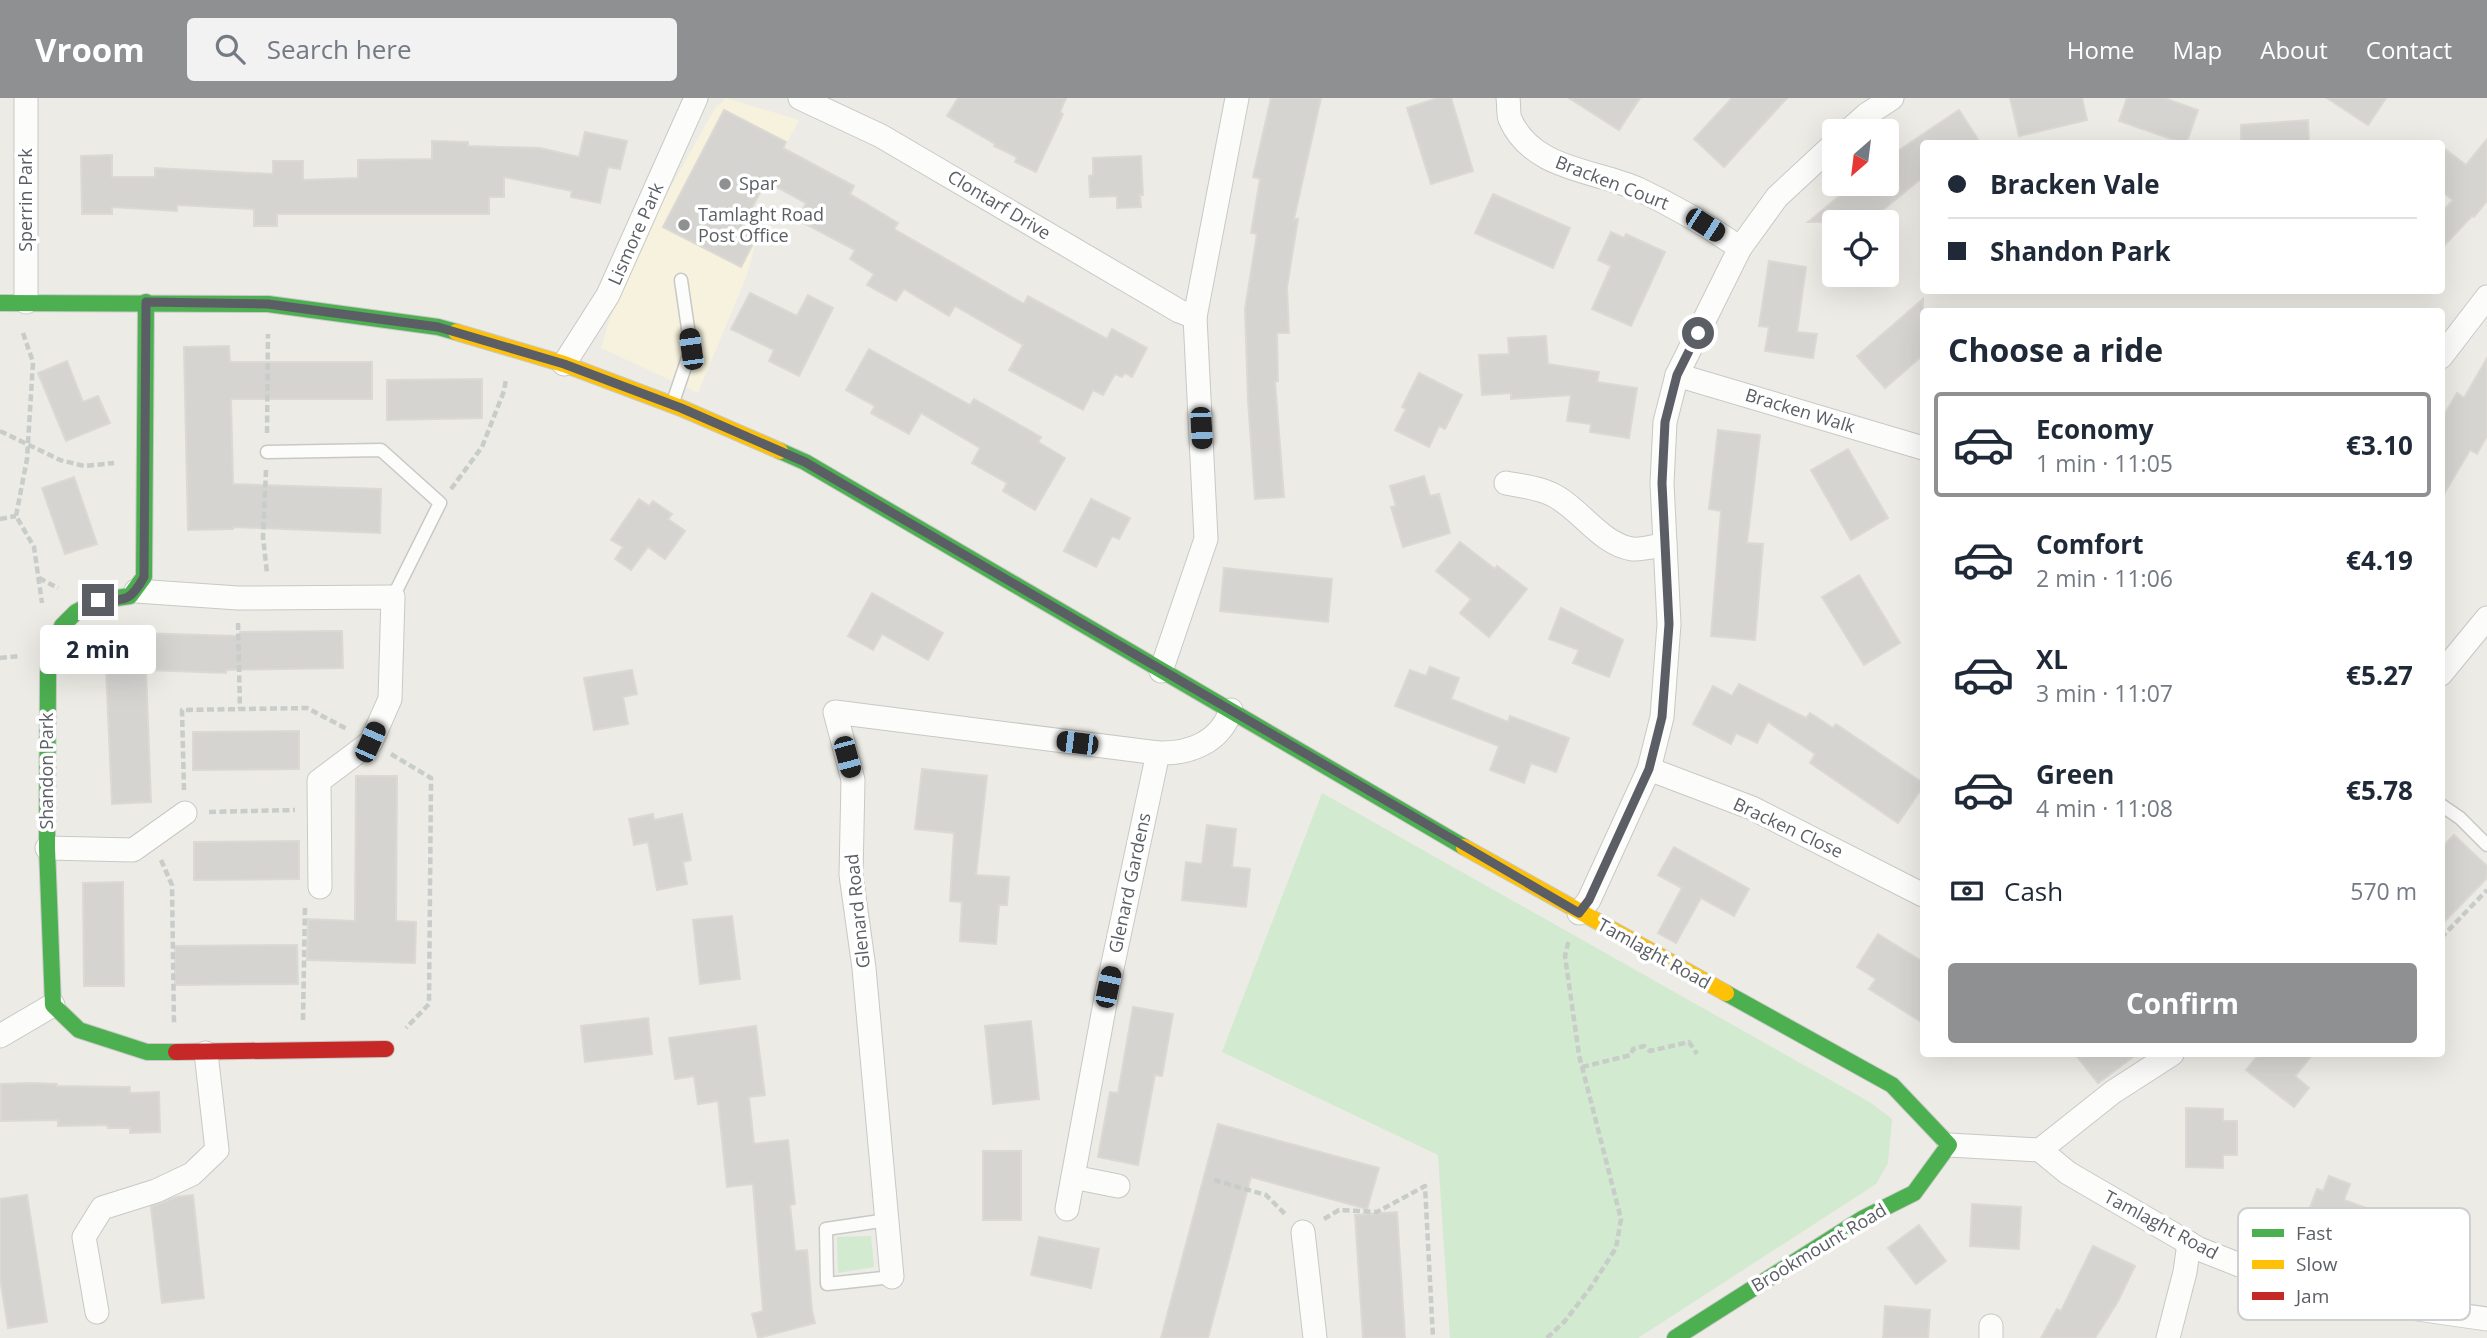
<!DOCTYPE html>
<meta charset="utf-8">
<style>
body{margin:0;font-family:"Open Sans",sans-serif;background:#f2f2f3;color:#1f2937;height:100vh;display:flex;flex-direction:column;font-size:26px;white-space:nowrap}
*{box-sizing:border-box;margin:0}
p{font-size:23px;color:#747a83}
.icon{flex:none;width:38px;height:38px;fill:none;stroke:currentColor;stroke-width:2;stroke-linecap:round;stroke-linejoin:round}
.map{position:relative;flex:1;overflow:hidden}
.details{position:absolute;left:1920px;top:210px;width:525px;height:749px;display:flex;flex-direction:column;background:#fff;border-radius:7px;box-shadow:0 7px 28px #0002}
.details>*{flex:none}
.banner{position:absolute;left:1920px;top:42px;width:525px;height:154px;border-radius:7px;box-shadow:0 7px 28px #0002;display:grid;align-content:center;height:154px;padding:0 28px;background:#fff}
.needle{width:46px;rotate:208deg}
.buttons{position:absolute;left:1822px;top:21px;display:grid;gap:14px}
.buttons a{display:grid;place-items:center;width:77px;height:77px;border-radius:7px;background:#fff;box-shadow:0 7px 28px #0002;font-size:35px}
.end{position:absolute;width:32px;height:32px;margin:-16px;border:9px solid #5b5f65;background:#fff;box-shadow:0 0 0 4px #fff}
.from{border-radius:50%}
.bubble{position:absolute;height:49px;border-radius:7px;background:#fff;box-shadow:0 7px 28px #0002;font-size:23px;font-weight:700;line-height:49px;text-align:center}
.car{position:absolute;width:21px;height:42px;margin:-21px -10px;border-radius:9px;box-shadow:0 0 5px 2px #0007;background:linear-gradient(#222 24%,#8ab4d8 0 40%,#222 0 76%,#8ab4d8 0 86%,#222 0)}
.banner b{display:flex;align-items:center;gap:24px;height:66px;font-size:26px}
.banner b+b{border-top:2px solid #e0e1e3}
.banner i{width:18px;height:18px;background:#1f2937}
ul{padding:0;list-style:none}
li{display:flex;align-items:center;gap:21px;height:105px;margin:0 14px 10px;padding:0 14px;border:4px solid transparent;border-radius:7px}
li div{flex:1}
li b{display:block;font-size:26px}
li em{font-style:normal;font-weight:700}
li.on{border-color:#8e9092}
li>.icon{width:63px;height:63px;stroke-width:1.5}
h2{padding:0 28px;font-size:32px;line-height:84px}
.pay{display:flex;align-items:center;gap:18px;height:77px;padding:0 28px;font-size:26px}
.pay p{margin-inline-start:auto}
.cta{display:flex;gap:14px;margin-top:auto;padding:14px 28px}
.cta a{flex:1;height:80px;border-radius:7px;background:#8e9092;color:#fff;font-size:28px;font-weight:700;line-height:80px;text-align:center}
header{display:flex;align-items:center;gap:42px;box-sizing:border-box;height:98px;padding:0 35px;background:#8e9092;color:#fff}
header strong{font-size:33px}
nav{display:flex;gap:38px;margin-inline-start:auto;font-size:24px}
.search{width:490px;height:63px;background:#f2f2f3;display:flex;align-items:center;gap:18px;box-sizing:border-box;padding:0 24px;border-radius:7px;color:#747a83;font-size:26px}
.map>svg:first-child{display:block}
</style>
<header>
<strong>Vroom</strong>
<div class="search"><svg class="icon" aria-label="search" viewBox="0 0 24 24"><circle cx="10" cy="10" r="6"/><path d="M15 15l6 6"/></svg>Search here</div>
<nav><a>Home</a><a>Map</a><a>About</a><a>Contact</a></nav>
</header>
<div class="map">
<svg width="2487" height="1240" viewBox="0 0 2487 1240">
<rect width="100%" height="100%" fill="#ecebe5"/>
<polygon fill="#f6f2dd" points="726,0 799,22 743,127 758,136 747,177 698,295 601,250 609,223 646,133 715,10"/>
<g fill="#d2eacf">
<polygon points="1322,695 1871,1005 1892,1021 1888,1065 1876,1086 1638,1240 1450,1240 1438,1057 1222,954"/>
<polygon points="871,1138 874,1169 838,1175 837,1139"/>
</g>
<g fill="#d5d4d0" stroke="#dcd9d4" stroke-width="2">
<polygon points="958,0 1066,0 1060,14 1063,16 1036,74 1015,64 1017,59 994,48 995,46 947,18"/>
<polygon points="1271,0 1321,0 1294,121 1298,121 1287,189 1289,235 1277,235 1278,283 1275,284 1284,399 1255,401 1248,302 1245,211 1257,136 1251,135 1260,81 1253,79"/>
<polygon points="1438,0 1451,0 1473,73 1431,86 1407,10"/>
<polygon points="1569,0 1640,0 1619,32"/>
<polygon points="1732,0 1787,0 1724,69 1694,41"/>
<polygon points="2010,0 2082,0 2087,22 2019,38"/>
<polygon points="2127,0 2164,0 2198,12 2186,46 2119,23"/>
<polygon points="2327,0 2386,0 2368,27"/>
<polygon points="724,12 786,44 783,50 854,88 850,96 898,125 894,131 1024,206 1028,198 1107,241 1112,231 1147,250 1132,279 1125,275 1122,279 1115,276 1103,297 1093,292 1083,312 1009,272 1023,247 955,208 949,218 904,191 896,203 867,187 874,176 850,161 855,152 798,122 806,105 766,83 743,127 758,136 741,169 663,129"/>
<polygon points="1959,12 1981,46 1923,46 1923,79 1868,124 1808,124 1854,86 1886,86 1886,61"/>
<polygon points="2308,22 2309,46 2241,46 2241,27"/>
<polygon points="585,34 627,43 620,71 608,69 600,105 571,99 572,93 504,79 504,99 489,99 489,116 277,116 277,128 254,128 254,111 177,107 177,113 112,109 112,116 82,116 81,58 112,57 112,79 155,79 155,70 273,76 273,63 303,63 303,82 358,80 358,62 432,61 432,43 468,44 468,48 540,50 579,59"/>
<polygon points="2487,41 2487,103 2474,119 2472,118 2441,151 2441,115 2453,102 2441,93 2441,48 2466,67"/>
<polygon points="1141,58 1143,97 1140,97 1141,109 1117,110 1117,98 1090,99 1089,78 1093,77 1093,60"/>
<polygon points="1493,96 1570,130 1553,170 1475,135"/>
<polygon points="1611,134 1624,140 1626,136 1665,154 1631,228 1592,211 1611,168 1598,162"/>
<polygon points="1769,163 1806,169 1797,234 1817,236 1813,260 1765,253 1769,229 1759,228"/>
<polygon points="750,195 797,218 808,197 833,210 799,278 769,263 774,252 731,231"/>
<polygon points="1923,201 1923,257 1885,290 1857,258"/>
<polygon points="1546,238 1548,266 1599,274 1597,284 1637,290 1629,340 1590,334 1591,326 1567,323 1571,297 1511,301 1511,295 1482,297 1479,257 1509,256 1508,240"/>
<polygon points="229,248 230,264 372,264 372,301 231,301 233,386 381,391 380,435 233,429 233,431 188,432 184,249"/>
<polygon points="869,251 970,307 974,301 1041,339 1038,344 1065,360 1035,412 1003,393 1007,385 972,365 980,350 921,315 909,336 871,315 875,308 846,292"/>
<polygon points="2487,260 2487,338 2477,356 2470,352 2441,401 2441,322 2457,295 2464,300"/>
<polygon points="67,263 83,304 98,298 110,325 66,343 38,275"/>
<polygon points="1419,275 1462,297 1445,331 1439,328 1429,349 1395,332 1406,311 1402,309"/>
<polygon points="482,281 482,320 387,322 387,282"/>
<polygon points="1718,332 1760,337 1747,445 1763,446 1755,542 1711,538 1721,413 1709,411"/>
<polygon points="1848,351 1888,420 1851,442 1811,372"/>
<polygon points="1424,378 1430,398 1439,396 1450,435 1403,449 1391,409 1396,408 1390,388"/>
<polygon points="74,379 97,446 65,456 42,390"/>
<polygon points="639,401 649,408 653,403 672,416 668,421 685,433 665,461 648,449 631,472 615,461 623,449 611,442"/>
<polygon points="1091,401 1130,420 1119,441 1112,438 1096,469 1064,453"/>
<polygon points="1460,444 1495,471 1497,468 1527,491 1489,539 1460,515 1471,501 1436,473"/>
<polygon points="1224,470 1332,481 1328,524 1220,513"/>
<polygon points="1859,477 1900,545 1864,567 1822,499"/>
<polygon points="872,495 943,535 928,562 882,536 873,552 848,538"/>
<polygon points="1561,510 1623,542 1609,579 1573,565 1579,552 1549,541"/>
<polygon points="342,533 343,570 226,572 226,575 146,572 151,704 112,706 106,571 97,571 98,534 240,538 240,534"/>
<polygon points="1430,569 1459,580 1451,601 1508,624 1510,618 1569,640 1556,674 1531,665 1524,685 1490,672 1499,648 1395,608 1410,572 1426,578"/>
<polygon points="632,572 637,596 623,599 628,626 594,632 584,580"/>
<polygon points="1739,586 1806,620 1810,615 1833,630 1836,626 1923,685 1923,689 1898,725 1810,665 1815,656 1768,624 1757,645 1736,635 1731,646 1693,626 1713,588 1732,598"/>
<polygon points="299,633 299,671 193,672 193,634"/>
<polygon points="922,671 987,678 976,777 1009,779 1007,807 999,807 996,846 960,843 962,804 950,803 954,735 915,731"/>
<polygon points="356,678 397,678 396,823 416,824 415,865 307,862 308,821 355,823"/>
<polygon points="653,716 654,722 682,716 691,762 683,764 687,786 657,792 648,744 634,747 629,721"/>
<polygon points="1207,727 1236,731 1232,769 1250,771 1246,809 1182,802 1186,764 1202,766"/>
<polygon points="2454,737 2487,768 2487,780 2441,827 2441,750"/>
<polygon points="299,743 299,781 194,782 194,744"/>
<polygon points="1674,749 1749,791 1734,818 1701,800 1676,845 1658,835 1682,790 1658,777"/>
<polygon points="123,784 124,888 84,888 83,785"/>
<polygon points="732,818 740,881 700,886 693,822"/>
<polygon points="1878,836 1923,864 1923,925 1869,891 1876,881 1857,869"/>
<polygon points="297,847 298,886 175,887 175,848"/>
<polygon points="1133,909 1173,916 1162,978 1155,977 1138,1067 1098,1059 1110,994 1118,995"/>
<polygon points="648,920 652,956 585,964 581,928"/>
<polygon points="1031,923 1039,1001 993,1006 985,928"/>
<polygon points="756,928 765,997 749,999 754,1046 788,1042 795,1106 790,1107 795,1153 807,1152 812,1213 815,1225 758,1240 752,1216 763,1213 753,1086 727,1089 718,1003 698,1006 694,978 675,981 669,940"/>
<polygon points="2075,956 2137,956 2098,985"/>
<polygon points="2259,956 2313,956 2295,978 2309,990 2294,1009 2246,972"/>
<polygon points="31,985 57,986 57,988 130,989 130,995 159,994 160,1034 130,1035 130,1030 108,1030 107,1027 58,1028 58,1022 1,1023 1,986"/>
<polygon points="2186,1010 2223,1011 2223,1023 2237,1023 2237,1057 2223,1057 2223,1070 2186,1069"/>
<polygon points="1218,1026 1379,1070 1367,1111 1251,1079 1208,1240 1161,1240"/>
<rect x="983" y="1053" width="38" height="69"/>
<polygon points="2329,1078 2350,1086 2344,1102 2425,1131 2417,1153 2389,1143 2385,1153 2351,1141 2350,1144 2304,1126 2317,1091 2323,1093"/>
<polygon points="27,1097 47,1224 8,1230 0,1180 0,1101"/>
<polygon points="193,1097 204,1200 162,1205 151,1109 176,1099"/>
<polygon points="1972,1106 2021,1109 2019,1151 1970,1148"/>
<polygon points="1397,1114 1405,1240 1363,1240 1355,1117"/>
<polygon points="1919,1127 1946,1163 1916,1186 1888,1150"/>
<polygon points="1039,1139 1099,1151 1091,1190 1031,1177"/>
<polygon points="2093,1148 2135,1168 2117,1205 2095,1240 2041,1240 2057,1211 2061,1213"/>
<polygon points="1885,1208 1930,1212 1928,1240 1883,1240"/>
</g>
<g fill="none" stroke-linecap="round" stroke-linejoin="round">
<g stroke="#c8c8c7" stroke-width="15">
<g id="lane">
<polyline points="672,307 691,251 681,182"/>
<polyline points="267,354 381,352 440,405 393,499"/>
<polyline points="2441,707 2460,720 2487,747"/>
<polyline points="887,1122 826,1131 827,1186 892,1179"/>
</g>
</g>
<g stroke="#c8c8c7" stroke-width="25">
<g id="street">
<polyline points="800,0 881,38 1179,213 1195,219"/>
<path d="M1508 0C1509 6 1508 15 1510 21 1532 72 1595 72 1638 91 1674 108 1707 127 1740 150"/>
<polyline points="1848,33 1866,17 1892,0"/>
<polyline points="26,204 26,0"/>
<polyline points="2441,259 2487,199"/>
<polyline points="564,266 608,197 696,0"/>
<polyline points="1677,277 1923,350"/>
<path d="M1506 385C1522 388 1541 390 1555 398 1581 412 1601 446 1632 451 1642 452 1655 448 1665 446"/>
<polyline points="136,493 238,500 393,499 390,601 371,644 319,683 320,789"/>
<polyline points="1161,573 1206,441 1195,219 1237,0"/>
<polyline points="2441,576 2487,520"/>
<polyline points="1649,671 1752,710 1923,797"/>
<polyline points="47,750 133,752 185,715"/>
<polyline points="1579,815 1589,802 1649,671 1662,619 1669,526 1662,385 1665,324 1677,277 1740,150 1777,99 1834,46"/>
<polyline points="0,938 53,907"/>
<polyline points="1949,1047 2040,1052 2068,1075 2199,1151 2280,1183 2341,1200 2487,1221"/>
<polyline points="2040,1052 2113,994 2172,956"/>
<polyline points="1073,1079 1118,1088"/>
<polyline points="1067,1111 1108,889 1158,655"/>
<polyline points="1303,1134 1315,1240"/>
<path d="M892 1179 864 870 851 777 853 682 835 614 1158 655C1189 656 1220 645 1231 612"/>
<polyline points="97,1214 84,1139 102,1110 156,1093 192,1076 217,1052 206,955"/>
<polyline points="1991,1240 1991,1228"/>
<polyline points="2168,1240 2185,1174 2189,1145"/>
</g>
</g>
<g stroke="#c8c9c7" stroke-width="18">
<g id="fast">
<polyline points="146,204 144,479 130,498 97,503 76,514 62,528 51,554 48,575 47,750 53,907 79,932 147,954 176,954"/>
<polyline points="0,205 268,206 438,229 456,234"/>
<polyline points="780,353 805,364 1464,749"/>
<polyline points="1675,1240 1862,1121 1914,1095 1949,1047 1892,987 1726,895"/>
</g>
</g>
<g stroke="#c8c9c7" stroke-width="18">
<g id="slow">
<polyline points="456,234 564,266 681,310 780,353"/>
<polyline points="1464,749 1726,895"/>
</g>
</g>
<g stroke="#c8c9c7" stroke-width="18">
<polyline id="jam" points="176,954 386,951"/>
</g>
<g stroke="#c8cdca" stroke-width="4.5" stroke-dasharray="7 3.5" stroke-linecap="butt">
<polyline points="23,235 33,264 27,361 16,418 34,449 42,505"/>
<polyline points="0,333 60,362 84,368 114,365"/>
<polyline points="267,335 268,236"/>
<polyline points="266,372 263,439 267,475"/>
<polyline points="451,391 482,349 504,293 506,281"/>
<polyline points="0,421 16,418"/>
<polyline points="39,480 58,490"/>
<polyline points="238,525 240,611"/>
<polyline points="0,560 20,558"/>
<polyline points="391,656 431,680 429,906 406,930"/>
<polyline points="184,692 182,612 307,610 347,631"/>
<polyline points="209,714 295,712"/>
<polyline points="161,762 172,787 174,926"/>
<polyline points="2441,840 2487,792"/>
<polyline points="303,922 305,808"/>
<polyline points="1582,969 1631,957 1633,951 1644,948 1650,953 1689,944 1697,956"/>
<polyline points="1214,1082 1266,1097 1287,1118"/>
<polyline points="1324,1121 1339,1112 1377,1114 1425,1088 1433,1240"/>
<polyline points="1547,1240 1565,1223 1591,1189 1616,1150 1621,1121 1579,957 1565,858 1569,841"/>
</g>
<use href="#lane" stroke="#fcfcfb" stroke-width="12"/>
<use href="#street" stroke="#fcfcfb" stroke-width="23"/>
<use href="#fast" stroke="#4caf50" stroke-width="16"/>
<use href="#slow" stroke="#ffc107" stroke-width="16"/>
<use href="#jam" stroke="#c62828" stroke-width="16"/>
</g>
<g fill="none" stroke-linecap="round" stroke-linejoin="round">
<path stroke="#5b5f65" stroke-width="9" d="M98 502C126 502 130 504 144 479L146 204 268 206 438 229 564 266 681 310 805 364 1579 815 1589 802 1649 671 1662 619 1669 526 1662 385 1665 324 1677 277 1698 235"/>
</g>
<g fill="#8e9092" stroke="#fff" stroke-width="2.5">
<circle cx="725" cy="86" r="7"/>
<circle cx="684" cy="127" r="7"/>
</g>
<g text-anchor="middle" stroke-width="7" stroke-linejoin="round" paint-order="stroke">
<g font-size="18" fill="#5b5f65" stroke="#fff">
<text transform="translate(1612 85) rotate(21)" y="6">Bracken Court</text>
<text transform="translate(26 102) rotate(-90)" y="6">Sperrin Park</text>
<text transform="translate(999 107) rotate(31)" y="6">Clontarf Drive</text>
<text transform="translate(636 136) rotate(-66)" y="6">Lismore Park</text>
<text transform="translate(1800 313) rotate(17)" y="6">Bracken Walk</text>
<text transform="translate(47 673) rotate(-90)" y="6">Shandon Park</text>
<text transform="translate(1788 730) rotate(25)" y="6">Bracken Close</text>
<text transform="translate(1130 785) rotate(-78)" y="6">Glenard Gardens</text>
<text transform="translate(858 813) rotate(-96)" y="6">Glenard Road</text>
<text transform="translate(1654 856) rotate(29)" y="6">Tamlaght Road</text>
<text transform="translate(2161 1127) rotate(28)" y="6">Tamlaght Road</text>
<text transform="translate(1819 1150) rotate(-31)" y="6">Brookmount Road</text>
</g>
<g font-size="18" fill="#5b5f65" stroke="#fff" text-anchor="start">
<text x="739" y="92">Spar</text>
<text x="698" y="123">Tamlaght Road<tspan x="698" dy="21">Post Office</tspan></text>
</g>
</g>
<rect x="2238" y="1110" width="232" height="112" rx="10" fill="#fff" stroke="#cecfd1" stroke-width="2"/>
<rect x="2252" y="1131" width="32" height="8" fill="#4caf50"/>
<rect x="2252" y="1162" width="32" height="9" fill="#ffc107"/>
<rect x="2252" y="1194" width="32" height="8" fill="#c62828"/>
<g font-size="19" fill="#5b5f65">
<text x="2296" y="1142">Fast</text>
<text x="2296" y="1173">Slow</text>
<text x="2296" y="1205">Jam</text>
</g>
</svg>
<div class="buttons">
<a><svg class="needle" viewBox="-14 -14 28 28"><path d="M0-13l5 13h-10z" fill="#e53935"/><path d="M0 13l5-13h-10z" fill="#747a83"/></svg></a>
<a><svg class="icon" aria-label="locate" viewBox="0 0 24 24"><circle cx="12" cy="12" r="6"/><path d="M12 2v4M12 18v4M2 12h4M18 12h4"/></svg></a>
</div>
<i class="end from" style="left:1698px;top:235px"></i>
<i class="end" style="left:98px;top:502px"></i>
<div class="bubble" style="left:40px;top:527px;width:116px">2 min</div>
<i class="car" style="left:1705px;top:127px;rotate:123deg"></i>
<i class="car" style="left:691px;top:251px;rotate:352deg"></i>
<i class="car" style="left:1201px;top:330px;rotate:177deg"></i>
<i class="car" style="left:370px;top:644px;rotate:24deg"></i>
<i class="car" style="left:1077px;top:645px;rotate:277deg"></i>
<i class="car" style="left:847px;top:659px;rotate:165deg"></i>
<i class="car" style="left:1108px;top:889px;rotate:12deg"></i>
<div class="banner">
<b><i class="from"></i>Bracken Vale</b>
<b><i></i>Shandon Park</b>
</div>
<section class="details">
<h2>Choose a ride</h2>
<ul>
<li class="on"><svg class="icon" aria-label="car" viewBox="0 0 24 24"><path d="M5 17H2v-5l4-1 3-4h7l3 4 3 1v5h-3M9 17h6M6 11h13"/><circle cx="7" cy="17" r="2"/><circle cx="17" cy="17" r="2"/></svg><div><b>Economy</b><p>1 min · 11:05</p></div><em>€3.10</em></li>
<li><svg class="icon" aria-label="car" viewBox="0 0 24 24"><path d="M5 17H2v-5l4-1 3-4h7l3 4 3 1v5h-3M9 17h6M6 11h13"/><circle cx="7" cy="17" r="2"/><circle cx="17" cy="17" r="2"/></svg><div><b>Comfort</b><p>2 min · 11:06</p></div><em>€4.19</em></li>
<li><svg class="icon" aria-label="car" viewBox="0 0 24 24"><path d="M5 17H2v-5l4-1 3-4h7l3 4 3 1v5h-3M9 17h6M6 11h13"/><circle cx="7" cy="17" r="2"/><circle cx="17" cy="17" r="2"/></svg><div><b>XL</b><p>3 min · 11:07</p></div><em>€5.27</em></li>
<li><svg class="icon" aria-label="car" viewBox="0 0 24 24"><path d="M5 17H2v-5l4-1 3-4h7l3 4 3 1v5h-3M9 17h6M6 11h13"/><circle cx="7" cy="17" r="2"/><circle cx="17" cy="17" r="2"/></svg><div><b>Green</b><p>4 min · 11:08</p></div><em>€5.78</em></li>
</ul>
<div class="pay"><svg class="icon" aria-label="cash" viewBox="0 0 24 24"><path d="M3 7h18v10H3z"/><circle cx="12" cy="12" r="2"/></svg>Cash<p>570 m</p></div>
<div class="cta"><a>Confirm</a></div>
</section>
</div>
